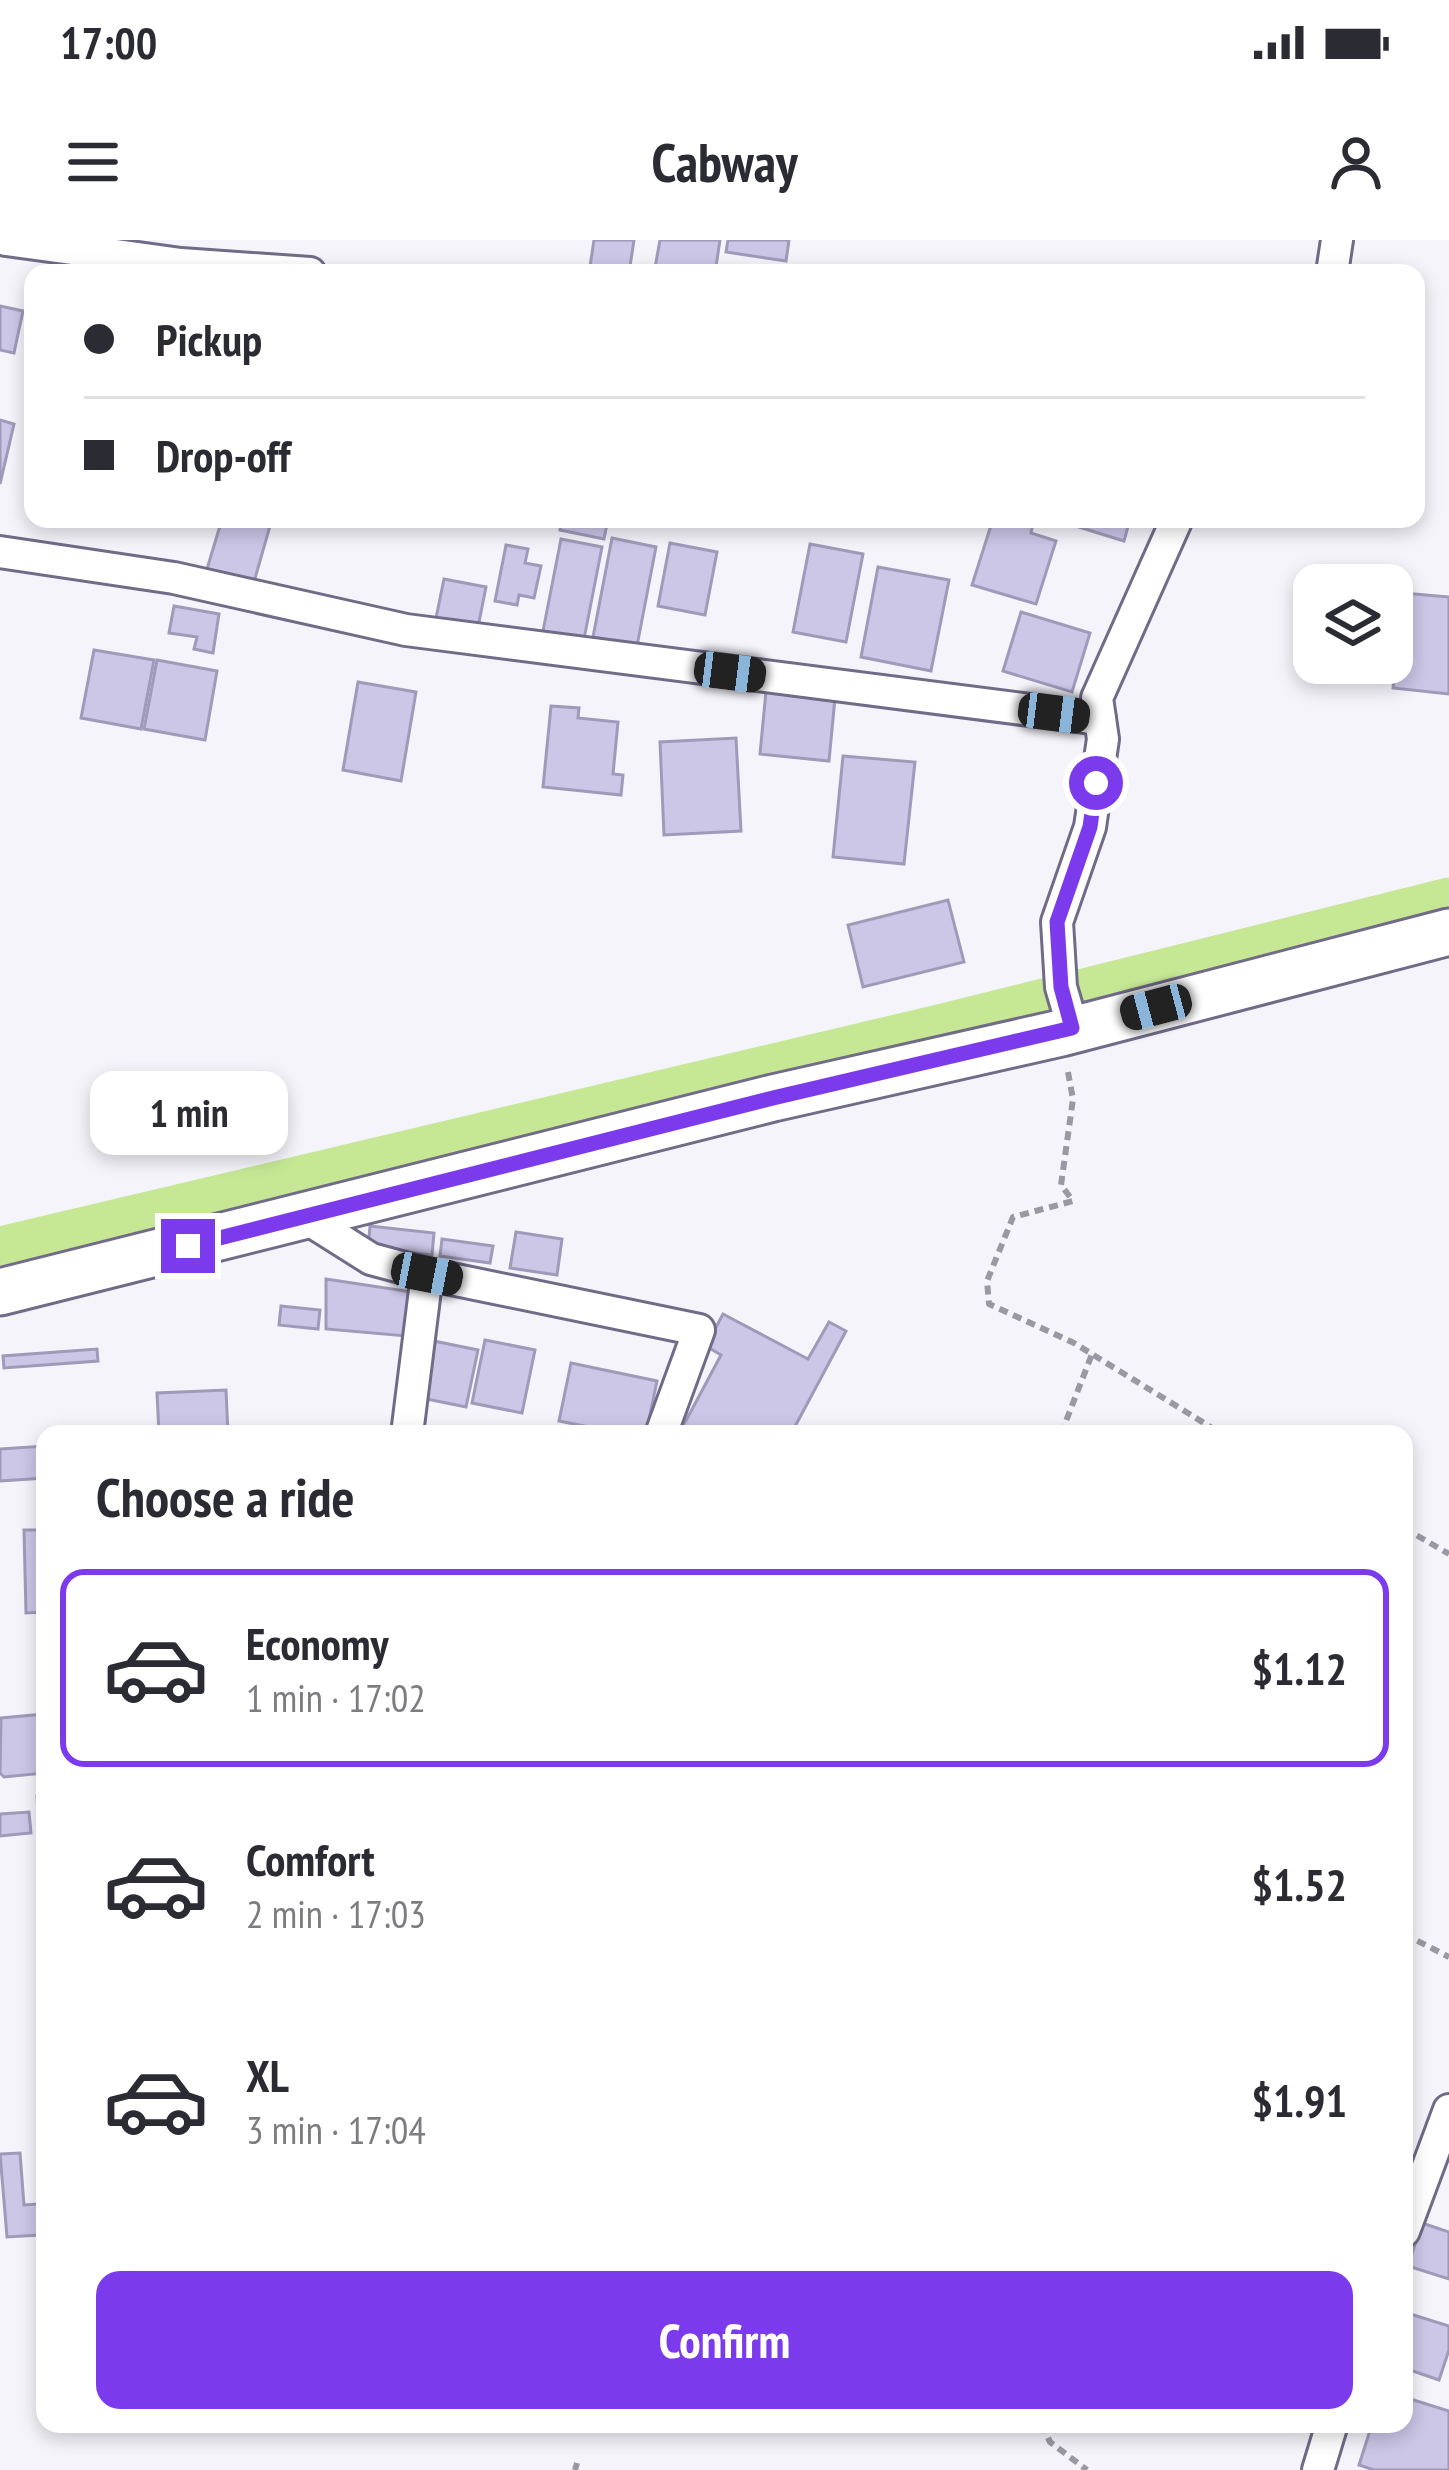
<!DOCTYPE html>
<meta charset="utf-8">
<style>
body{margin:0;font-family:"PT Sans Narrow",sans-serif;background:#f7f7f7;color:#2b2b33;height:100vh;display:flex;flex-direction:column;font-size:45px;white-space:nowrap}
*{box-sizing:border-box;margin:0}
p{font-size:39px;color:#7c7c81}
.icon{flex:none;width:66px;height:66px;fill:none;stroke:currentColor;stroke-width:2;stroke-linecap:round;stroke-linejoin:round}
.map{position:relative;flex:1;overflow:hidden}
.drawer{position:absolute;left:36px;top:1185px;width:1377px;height:1008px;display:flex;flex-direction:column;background:#fff;border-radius:24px;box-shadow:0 6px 18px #0003}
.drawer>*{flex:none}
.banner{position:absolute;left:24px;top:24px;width:1401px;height:264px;border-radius:24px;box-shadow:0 6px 18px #0003;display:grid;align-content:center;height:264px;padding:0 60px;background:#fff}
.buttons{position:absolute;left:1293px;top:324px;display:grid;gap:24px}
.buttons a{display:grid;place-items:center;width:120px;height:120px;border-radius:24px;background:#fff;box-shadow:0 6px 18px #0003;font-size:60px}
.end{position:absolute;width:54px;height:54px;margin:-27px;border:15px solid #7c3aed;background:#fff;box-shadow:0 0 0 6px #fff}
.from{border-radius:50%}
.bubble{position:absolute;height:84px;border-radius:24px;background:#fff;box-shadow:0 6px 18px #0003;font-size:39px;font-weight:600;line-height:84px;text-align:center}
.car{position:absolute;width:36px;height:72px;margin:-36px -18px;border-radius:15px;box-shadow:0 0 9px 3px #0007;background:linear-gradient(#222 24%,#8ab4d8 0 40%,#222 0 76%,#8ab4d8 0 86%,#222 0)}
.banner b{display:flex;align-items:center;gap:42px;height:114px;font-size:45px}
.banner b+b{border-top:3px solid #e1e1e2}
.banner i{width:30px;height:30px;background:#2b2b33}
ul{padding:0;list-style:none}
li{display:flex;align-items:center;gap:36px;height:198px;margin:0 24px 18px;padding:0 36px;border:6px solid transparent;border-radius:24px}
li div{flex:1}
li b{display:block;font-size:45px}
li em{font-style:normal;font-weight:600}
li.current{border-color:#7c3aed}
li>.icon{width:108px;height:108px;stroke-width:1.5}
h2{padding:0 60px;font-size:54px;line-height:144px}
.cta{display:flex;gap:24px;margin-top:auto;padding:24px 60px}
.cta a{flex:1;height:138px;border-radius:24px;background:#7c3aed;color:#fff;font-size:48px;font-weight:600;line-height:138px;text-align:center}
.status{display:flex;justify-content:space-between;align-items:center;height:84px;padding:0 60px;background:#fff;direction:ltr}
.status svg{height:33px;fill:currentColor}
header{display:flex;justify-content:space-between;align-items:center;height:156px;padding:0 60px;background:#fff;font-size:54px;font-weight:600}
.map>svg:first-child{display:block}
</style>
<div class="status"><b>17:00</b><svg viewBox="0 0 49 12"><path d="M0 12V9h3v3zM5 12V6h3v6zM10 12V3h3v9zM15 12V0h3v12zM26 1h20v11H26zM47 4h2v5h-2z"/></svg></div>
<header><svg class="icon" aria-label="menu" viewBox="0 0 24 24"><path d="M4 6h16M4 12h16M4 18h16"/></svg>Cabway<svg class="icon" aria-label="person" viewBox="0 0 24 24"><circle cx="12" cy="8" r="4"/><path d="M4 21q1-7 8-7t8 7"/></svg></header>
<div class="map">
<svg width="1449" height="2230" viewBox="0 0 1449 2230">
<rect width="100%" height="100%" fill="#f5f4fb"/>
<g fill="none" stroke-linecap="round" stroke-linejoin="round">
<polyline stroke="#c6e895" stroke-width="39" points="0,1006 943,783 1449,657"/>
</g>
<g fill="#ccc6e7" stroke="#a09aba" stroke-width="3">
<polygon points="594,0 634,0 629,33 589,33"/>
<polygon points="660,0 720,0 715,33 654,33"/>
<polygon points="728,0 789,0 786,21 726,12"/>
<polygon points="0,66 23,71 14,113 0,110"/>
<polygon points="0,180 14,184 0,244"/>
<polygon points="222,279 272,279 254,342 207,329"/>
<polygon points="562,279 608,279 604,299 560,290"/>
<polygon points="993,279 1016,279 1033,284 1031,293 1056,301 1036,364 972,345"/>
<polygon points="1053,279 1130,279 1124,301"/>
<polygon points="612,298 656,307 637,406 593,397"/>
<polygon points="561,299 602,307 584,399 543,391"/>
<polygon points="670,303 717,312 705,375 658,366"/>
<polygon points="810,304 863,314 846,402 793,392"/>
<polygon points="506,305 528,309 525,323 541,326 534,358 519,355 517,365 495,361"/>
<polygon points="878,327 949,340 931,431 861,417"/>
<polygon points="444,339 486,347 478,387 436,378"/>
<polygon points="1403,353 1449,357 1449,454 1393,448"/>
<polygon points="174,366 219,374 213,413 194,409 197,397 169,393"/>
<polygon points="1021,372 1090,393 1072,452 1003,431"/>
<polygon points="94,410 154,420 141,489 81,478"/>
<polygon points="157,420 217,431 205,500 144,489"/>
<polygon points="358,442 416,452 401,541 343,530"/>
<polygon points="766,451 835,458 829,521 760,514"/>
<polygon points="551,466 579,468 578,478 618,482 613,534 623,535 621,555 543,547"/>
<polygon points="736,498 741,591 664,595 660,502"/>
<polygon points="843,516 915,522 904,624 833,617"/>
<polygon points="948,660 964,722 863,747 848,685"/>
<polygon points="370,986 434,993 432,1015 368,1008"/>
<polygon points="516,992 562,999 557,1035 510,1028"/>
<polygon points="442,999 493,1006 490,1023 440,1016"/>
<polygon points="326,1039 412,1052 406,1096 326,1089"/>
<polygon points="281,1066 320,1070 318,1089 279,1085"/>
<polygon points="723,1074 808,1119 829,1082 846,1091 791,1194 701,1194 681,1190 721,1115 706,1106"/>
<polygon points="429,1100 478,1110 466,1167 417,1157"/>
<polygon points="485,1100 535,1110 522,1173 472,1163"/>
<polygon points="97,1109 98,1121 4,1128 3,1116"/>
<polygon points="571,1123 657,1141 646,1194 625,1194 559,1181"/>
<polygon points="226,1150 228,1194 159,1194 157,1153"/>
<polygon points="45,1206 45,1238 0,1241 0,1209"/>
<polygon points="24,1290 45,1290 45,1372 26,1373"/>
<polygon points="45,1474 45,1533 4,1537 0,1533 1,1478"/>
<polygon points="45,1555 45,1593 39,1593 37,1556"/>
<polygon points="29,1572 31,1593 0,1596 0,1574"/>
<polygon points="20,1913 24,1965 38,1964 40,1995 7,1997 0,1914"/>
<polygon points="1422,1983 1449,1992 1449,2039 1408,2026"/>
<polygon points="1404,2072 1449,2086 1449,2110 1439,2140 1404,2128"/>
<polygon points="1404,2157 1449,2171 1449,2230 1374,2230 1359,2225 1372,2184 1404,2184"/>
</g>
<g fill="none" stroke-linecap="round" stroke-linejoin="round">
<g stroke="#716b88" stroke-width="36">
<g id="street">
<polyline points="6,0 181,24 310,33"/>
<polyline points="1332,33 1337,0"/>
<polyline points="0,312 174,338 406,390 1100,479"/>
<polyline points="1073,788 1061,747 1057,682 1090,587 1103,499 1097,458 1177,279"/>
<polyline points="306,978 371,1019 427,1034 699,1090 661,1194"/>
<polyline points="407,1194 427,1034"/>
<polyline points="1404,1991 1449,1870"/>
<polyline points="1318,2230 1332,2184"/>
</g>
</g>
<g stroke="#716b88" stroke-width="51">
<polyline id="secondary" points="0,1052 773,858 1061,793 1449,692"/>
</g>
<g stroke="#9a99a3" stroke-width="6" stroke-dasharray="9 6" stroke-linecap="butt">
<polyline points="1068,832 1073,859 1061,945 1073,961 1013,977 987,1041 989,1064 1074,1103 1222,1194"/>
<polyline points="1061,1194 1092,1114"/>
<polyline points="1404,1288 1449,1314"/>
<polyline points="1404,1694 1449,1717"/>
<polyline points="1042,2184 1050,2202 1087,2230"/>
<polyline points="575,2230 577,2223"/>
</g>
<use href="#street" stroke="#fff" stroke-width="30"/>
<use href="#secondary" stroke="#fff" stroke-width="45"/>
</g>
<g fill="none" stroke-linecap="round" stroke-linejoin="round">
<polyline stroke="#7c3aed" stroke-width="15" points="188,1006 773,858 1072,788 1061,747 1057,682 1090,587 1096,543"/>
</g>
</svg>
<div class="buttons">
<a><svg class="icon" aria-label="layers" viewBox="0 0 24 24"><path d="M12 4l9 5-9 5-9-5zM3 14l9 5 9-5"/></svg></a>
</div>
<i class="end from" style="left:1096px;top:543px"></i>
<i class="end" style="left:188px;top:1006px"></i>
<div class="bubble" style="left:90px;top:831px;width:198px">1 min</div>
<i class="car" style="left:730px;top:432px;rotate:97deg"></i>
<i class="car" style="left:1054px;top:473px;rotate:97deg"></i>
<i class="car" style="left:1156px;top:767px;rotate:255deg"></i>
<i class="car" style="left:427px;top:1034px;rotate:101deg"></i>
<div class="banner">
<b><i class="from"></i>Pickup</b>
<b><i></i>Drop-off</b>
</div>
<section class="drawer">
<h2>Choose a ride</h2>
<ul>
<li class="current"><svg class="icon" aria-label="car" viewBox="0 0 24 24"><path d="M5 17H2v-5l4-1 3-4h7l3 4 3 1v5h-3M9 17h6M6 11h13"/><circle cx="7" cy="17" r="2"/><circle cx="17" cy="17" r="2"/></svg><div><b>Economy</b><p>1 min · 17:02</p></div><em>$1.12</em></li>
<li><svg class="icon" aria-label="car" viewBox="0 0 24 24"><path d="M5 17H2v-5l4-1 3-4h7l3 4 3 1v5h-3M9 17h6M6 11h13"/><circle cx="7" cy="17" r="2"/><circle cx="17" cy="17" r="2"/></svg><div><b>Comfort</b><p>2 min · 17:03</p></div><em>$1.52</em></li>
<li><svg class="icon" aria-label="car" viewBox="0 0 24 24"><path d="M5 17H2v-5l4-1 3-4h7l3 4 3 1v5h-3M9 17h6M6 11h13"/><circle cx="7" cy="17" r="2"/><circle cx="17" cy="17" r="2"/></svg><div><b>XL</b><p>3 min · 17:04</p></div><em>$1.91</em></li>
</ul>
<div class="cta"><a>Confirm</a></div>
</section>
</div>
